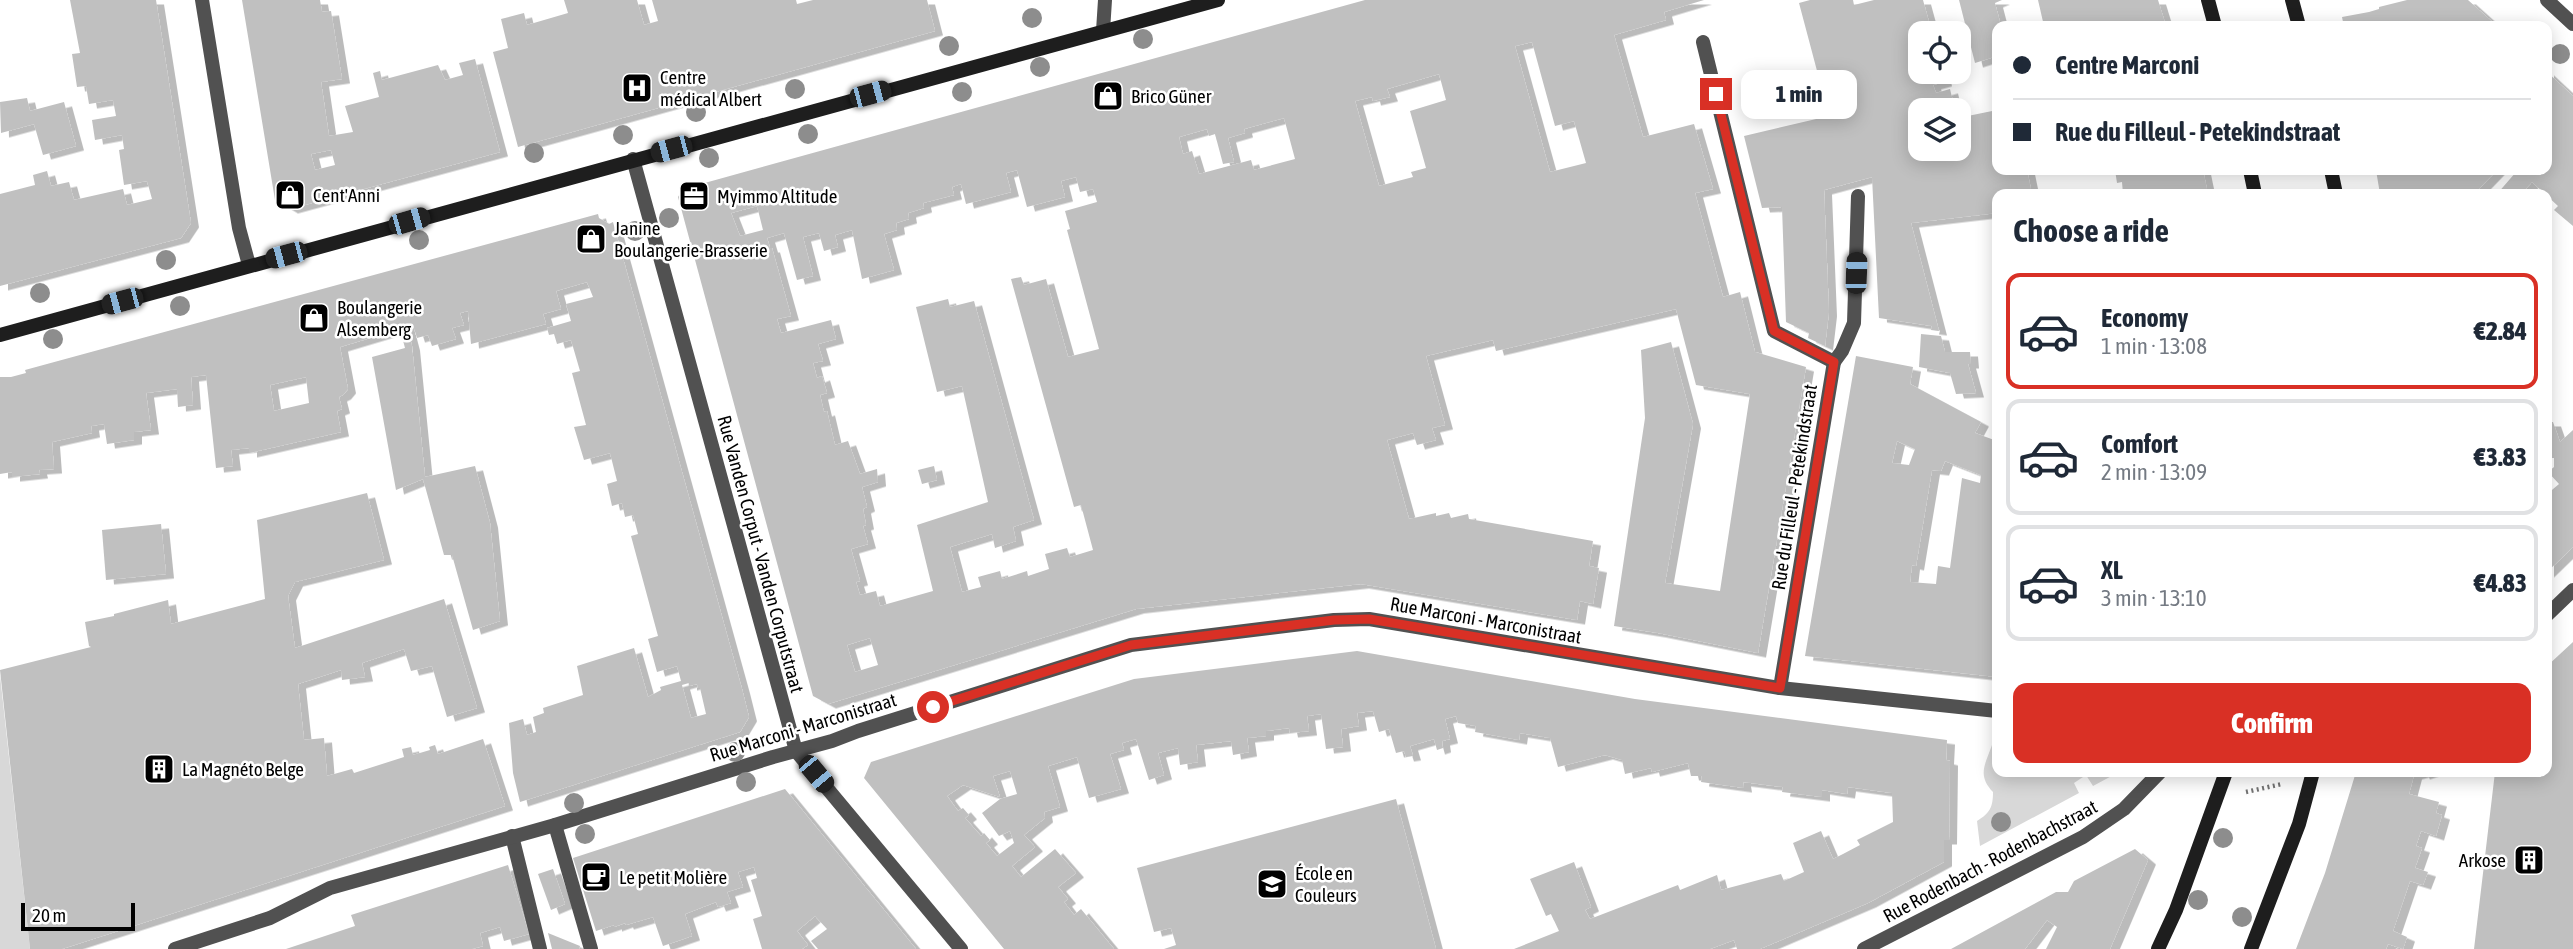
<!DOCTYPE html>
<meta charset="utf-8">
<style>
body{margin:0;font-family:"Asap Condensed",sans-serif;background:#f2f2f3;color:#1f2937;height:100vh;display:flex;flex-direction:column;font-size:26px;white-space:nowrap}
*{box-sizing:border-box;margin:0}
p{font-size:23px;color:#747a83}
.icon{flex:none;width:38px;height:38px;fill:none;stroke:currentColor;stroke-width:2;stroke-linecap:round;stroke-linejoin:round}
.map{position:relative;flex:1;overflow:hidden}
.panel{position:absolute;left:1992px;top:189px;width:560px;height:588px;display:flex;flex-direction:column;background:#fff;border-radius:14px;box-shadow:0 4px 18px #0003}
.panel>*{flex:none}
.banner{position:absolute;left:1992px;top:21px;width:560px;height:154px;border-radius:14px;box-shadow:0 4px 18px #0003;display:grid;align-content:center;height:154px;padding:0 21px;background:#fff}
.buttons{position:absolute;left:1908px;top:21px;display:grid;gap:14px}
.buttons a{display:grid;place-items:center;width:63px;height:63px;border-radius:14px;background:#fff;box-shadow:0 4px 18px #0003;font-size:35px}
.scale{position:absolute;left:21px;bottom:18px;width:114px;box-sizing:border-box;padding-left:7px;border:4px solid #000;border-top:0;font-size:19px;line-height:24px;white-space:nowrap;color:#000;-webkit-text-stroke:5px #fff;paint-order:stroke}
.end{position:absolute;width:32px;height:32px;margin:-16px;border:9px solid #d93025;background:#fff;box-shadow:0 0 0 4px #fff}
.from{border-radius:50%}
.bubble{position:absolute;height:49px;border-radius:14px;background:#fff;box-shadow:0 4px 18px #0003;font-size:23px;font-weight:800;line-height:49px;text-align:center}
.car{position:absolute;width:21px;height:42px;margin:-21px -10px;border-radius:9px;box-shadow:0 0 5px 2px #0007;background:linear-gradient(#222 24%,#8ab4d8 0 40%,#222 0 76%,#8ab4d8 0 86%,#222 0)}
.banner b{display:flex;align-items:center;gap:24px;height:66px;font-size:26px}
.banner b+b{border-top:2px solid #e0e1e3}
.banner i{width:18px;height:18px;background:#1f2937}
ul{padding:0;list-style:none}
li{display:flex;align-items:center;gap:21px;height:116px;margin:0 14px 10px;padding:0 7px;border:4px solid #e0e1e3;border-radius:14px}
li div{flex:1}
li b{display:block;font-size:26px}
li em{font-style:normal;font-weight:800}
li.current{border-color:#d93025}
li>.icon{width:63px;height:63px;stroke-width:1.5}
h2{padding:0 21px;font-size:32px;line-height:84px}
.action{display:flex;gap:14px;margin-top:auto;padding:14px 21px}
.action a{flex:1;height:80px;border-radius:14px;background:#d93025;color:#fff;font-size:28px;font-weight:800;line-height:80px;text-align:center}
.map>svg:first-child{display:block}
</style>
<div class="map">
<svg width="2573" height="949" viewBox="0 0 2573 949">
<defs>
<filter id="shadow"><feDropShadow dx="8" dy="4.5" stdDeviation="0" flood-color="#0004"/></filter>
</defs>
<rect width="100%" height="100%" fill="#fff"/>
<g fill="#d8d8d8">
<polygon points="0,675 30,949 0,949"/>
<path d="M1992 745 1997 746V772H2119L2093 786 2086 775 2074 783 2079 793 1980 846 1977 821C1990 813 1993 807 1993 792 1977 775 1985 765 1992 745Z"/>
</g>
<g fill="#c0c0c0" fill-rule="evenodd" filter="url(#shadow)">
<polygon points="70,0 156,0 191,223 181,238 0,286 0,194 35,185 33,175 47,171 51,186 69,182 74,200 123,189 127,205 152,199 147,181 124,185 119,150 124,149 122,135 95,140 92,120 116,116 113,100 89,104 86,86 77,87 72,54 80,53"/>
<path d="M242 0H320L322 12 331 11 342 79 321 82 329 136 353 132 345 106 379 97 373 73 380 71 382 80 438 65 445 80 463 75 459 63 475 59 500 152 290 209 275 200ZM331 150 335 165 315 170 311 154Z"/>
<polygon points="564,0 637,0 644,25 658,21 652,0 796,0 797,4 813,0 927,0 935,31 518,147 493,52 508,48 501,19 524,13 527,25 568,13"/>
<path d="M1365 0H1704L1664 12 1666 20 1614 35 1643 137 1694 124 1713 189 1695 193 1723 297 1740 292 1755 352 1806 367 1758 653 1658 633 1614 626 1645 418 1641 350 1671 342 1693 424 1665 583 1720 591 1750 394 1696 385 1676 309 1496 351 1493 340 1426 356 1445 425 1432 428 1436 440 1417 445 1413 433 1387 440 1409 519 1436 513V516L1449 513 1451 518 1468 514 1469 519 1593 541 1589 566 1599 568 1593 604 1580 601 1577 620 1361 584 1136 609 828 704 813 696 678 197 683 189ZM1532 42 1555 126 1574 121 1586 163 1550 172 1515 46ZM1439 74 1446 100 1410 111 1426 168 1411 172 1413 177 1379 186 1355 101 1372 97 1373 101 1390 97 1387 89ZM1284 118 1295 159 1254 170 1251 160 1199 174 1192 151 1183 154 1179 137 1207 129 1209 136 1215 134 1223 164 1234 162 1228 138 1245 133 1244 129ZM1017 170 1027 207 1065 197 1061 181 1076 177 1080 192 1093 189 1097 202 1065 211 1070 229 1067 230 1099 349 1068 357 1046 279 1024 285 1021 277 1011 279 1074 507 1081 505 1093 550 1070 557 1067 548 1045 554 1049 569 1028 576 1027 571 1002 579 1000 571 978 577 981 587 962 592 950 547 992 534 995 548 1016 541 1013 527 1034 520 974 301 950 307 948 299 916 307 937 392 962 386 988 502 917 525 933 591 880 606 876 591 860 595 856 582 860 581 851 549 868 544 863 526 866 525 863 509 867 507 862 487 878 482 877 469 860 474 848 441 835 445 827 411 824 412 820 395 827 393 822 376 817 378 813 363 823 361 818 344 836 339 831 320 781 333 777 319 791 316 772 248H770L767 238 784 233 797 280 813 276 803 237 819 233 824 251 838 247 835 235 852 230 862 279 894 270 884 234 897 230 896 223 909 219 908 213 924 208 923 203 954 195 952 187 961 184 966 204 1011 192 1006 173ZM757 206 763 230 740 236 731 213ZM870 638 878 665 855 672 847 645Z"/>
<polygon points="1810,0 1853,0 1854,5 1874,0 1923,0 1932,33 1920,33 1920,72 1942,72 1944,82 1933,85 1936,93 1950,89 1955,110 1920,110 1920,149 1958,149 1958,118 1997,110 1997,170 2027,170 2032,194 1997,194 1997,213 1911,223 1939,331 1931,330 1932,326 1879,318 1872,177 1824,190 1829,312 1825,346 1808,338 1809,333 1786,322 1782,207 1762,208 1744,136 1829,116 1799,3"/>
<polygon points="1959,0 2002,0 1995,3 2001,26 1997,26 1997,56 1975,63"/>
<polygon points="2038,0 2158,0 2166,26 2044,26"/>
<polygon points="2407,0 2468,0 2497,26 2347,26 2345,22 2343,22 2342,17 2369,12 2379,9 2379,7"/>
<polygon points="2546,71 2573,96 2573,226 2554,210 2558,206 2532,182 2521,194 2497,194 2516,172 2513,170 2546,170"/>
<polygon points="27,98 30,111 64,102 76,146 43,155 34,124 1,133 0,102"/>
<polygon points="2115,170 2203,170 2208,194 2123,194 2122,182 2117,183"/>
<polygon points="2376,170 2497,170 2474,194 2471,194 2470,189 2453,191 2453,194 2380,194"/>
<path d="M598 214 599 218 609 224 613 222 742 689 749 717 740 732 520 802 513 773 509 723 523 719 527 735 536 732 533 717 544 713 543 708 583 695 577 666 634 648 648 697 661 690 660 687 681 681 677 666 657 672 648 639 658 636 631 536 638 534 633 515 625 517 622 503 612 506 607 484 617 481 610 453 584 460 574 427 586 425 572 373 580 371 571 340 557 344 554 334 549 335 547 328 571 321 566 304 593 297 587 282 556 291 561 309 543 314 546 324 471 344 468 311 460 313 464 325 452 328 456 339 432 346 428 335 417 338 413 325 407 327 412 346 425 477 475 466 490 523 500 621 473 630 452 555H444L423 479 396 490 372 357 405 348 400 329 340 347 348 389 343 395 339 397 342 409 337 411 341 432 249 453V448L231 450 233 466 216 468 206 375 191 377 193 405 178 407 177 389 146 393 151 430 134 432V440L107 444 104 424 91 426 92 433 52 442 54 469 39 470 40 474 12 477V472L0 474V377H11L26 373 25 370ZM306 377 309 403 274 411 270 385ZM689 683V686L697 684 698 688H700L706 714 691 718 682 685Z"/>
<polygon points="1921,334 1941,336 1945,352 1970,352 1971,364 1968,364 1976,393 1956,394 1950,373 1919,367"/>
<path d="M1856 356 1913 367 1910 384 1981 422 1975 433 1997 441V677L1805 656ZM1897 441 1915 449 1909 465 1892 463ZM1945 461 1981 475 1980 483 1962 478 1950 568 1938 566 1936 584 1910 582 1912 565 1916 566 1932 470 1941 471Z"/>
<polygon points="2546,422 2553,422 2560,442 2573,430 2573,547 2546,573 2546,495 2559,484 2548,472 2554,467 2554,458 2546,458"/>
<polygon points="934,466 937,480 922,484 918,470"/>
<polygon points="367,493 384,560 295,582 288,596 295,648 444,599 477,708 447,717 432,666 411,671 404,649 362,663 365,677 342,680 341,670 298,684 304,740 324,738 327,776 352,769 354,773 404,757 402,749 411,747 413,755 430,750 429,747 435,745 438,754 483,739 505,806 62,949 30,949 0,670 91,647 89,646 85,622 114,616 114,614 168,600 171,624 265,599 257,520"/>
<polygon points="161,524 166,574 106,580 102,530"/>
<polygon points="2573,642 2573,949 2474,949 2495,772 2546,772 2546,667"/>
<path d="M1357 651 1635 699 1947 740 1946 760 1950 761 1949 840H1944V862L1868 903 1760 949H1737L1734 940 1710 949H1514L1559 931 1551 914 1546 916 1530 879 1574 862 1591 907 1585 910 1590 919 1678 885 1680 890 1717 875 1721 890 1781 874 1784 881 1804 872 1793 843 1821 831 1833 859 1843 854 1860 845 1857 840 1893 822 1892 793 1848 787 1847 794 1822 790V797L1782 792 1783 787 1743 782 1744 788 1701 782 1702 776H1691L1688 763 1652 772 1651 768 1625 774 1622 760 1605 755 1558 767 1550 738 1520 733 1519 740 1475 732 1476 726 1458 723 1456 716 1445 719 1450 739 1442 741 1443 748 1437 750 1434 739 1410 746 1413 756 1406 757 1404 751 1396 753 1389 729 1379 732 1373 711 1357 713 1359 726 1341 729 1343 747 1326 749 1321 714 1307 716 1309 731 1290 733 1289 728 1266 731V736L1247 738 1249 752 1233 755 1231 741 1196 745 1198 762 1180 765 1178 748 1158 753 1164 775 1149 780 1136 739 1122 743 1124 750 1110 754 1121 789 1089 798 1077 757 1048 766 1060 807 1044 812 1045 818 1024 835 1035 847 1012 866 1021 877 1055 849 1076 873 1058 887 1068 899 1064 902 1074 915 1081 909 1114 949H1004L864 778 871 762 1134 679ZM1010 771 1017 794 1000 799 982 813 999 836 1010 831 1014 843 997 856 986 843 990 840 984 833 981 836 965 818 969 815 963 808 958 811 947 796 963 785 1000 797 993 776Z"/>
<polygon points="2356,772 2431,772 2422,775 2421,773 2414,775 2409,794 2439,802 2436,813 2442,815 2436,836 2421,831 2416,846 2422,848 2415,868 2428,872 2423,885 2410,881 2393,931 2407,937 2403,949 2388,944 2386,949 2296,949 2325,873"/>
<polygon points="785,789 916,949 818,949 811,941 827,929 815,916 797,931 808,945 802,949 762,949 753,919 762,916 751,880 757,878 754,867 738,872 743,887 727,892 731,903 718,907 716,902 685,914 692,936 663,946 653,917 626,925 625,923 614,927 614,925 596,931 573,858"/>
<polygon points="1396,799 1436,949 1164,949 1176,945 1171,928 1154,932 1137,868"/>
<polygon points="2135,849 2148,860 2110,949 2046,949 2057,927 2047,920 2025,949 1951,949 2056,892 2068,892 2074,881"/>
<polygon points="508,865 529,934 504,941 500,927 480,933 483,946 472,949 286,949 355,926 351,915"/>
<polygon points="553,869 565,904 551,910 538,874"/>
<polygon points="548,933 580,946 579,949 552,949"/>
</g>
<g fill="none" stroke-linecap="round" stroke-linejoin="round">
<polyline stroke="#737373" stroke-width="4.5" stroke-dasharray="2 3.5" stroke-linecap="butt" points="2246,792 2282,784"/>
<g stroke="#515151" stroke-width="14">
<polyline points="1103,31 1105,0"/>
<polyline points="1703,42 1774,331 1834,362 1842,351 1854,323 1858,196"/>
<polyline points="555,825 591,949"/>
<polyline points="512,836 540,949"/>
</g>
<g stroke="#515151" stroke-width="14">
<polyline points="202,0 239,228 249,265"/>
<polyline points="2547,0 2573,24"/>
<polyline points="633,159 796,751 961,949"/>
<polyline points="2546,616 2573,590"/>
<polyline points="1780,688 1834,362"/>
<polyline points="175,949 270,918 330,888 555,825 773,757 832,741 858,731 1131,645 1334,620 1369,619 1780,688 1997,711"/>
<polyline points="1864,949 2083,837 2124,809 2160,772"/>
</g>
<g stroke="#1e1e1e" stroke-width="14">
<polyline points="2208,0 2215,26"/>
<polyline points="2292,0 2299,26"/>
<polyline points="2250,170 2255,194"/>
<polyline points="2331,170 2336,194"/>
<polyline points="0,335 1218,0"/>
<polyline points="2158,949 2176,910 2226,772"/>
<polyline points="2251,949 2299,824 2313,772"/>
</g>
</g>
<g fill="#8d8d8d">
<circle cx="1032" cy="18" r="10"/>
<circle cx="1143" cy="39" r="10"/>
<circle cx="949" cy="46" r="10"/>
<circle cx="2560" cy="54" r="10"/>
<circle cx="1040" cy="67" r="10"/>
<circle cx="795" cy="89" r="10"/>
<circle cx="962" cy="92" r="10"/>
<circle cx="696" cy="112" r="10"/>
<circle cx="808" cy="134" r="10"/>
<circle cx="623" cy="135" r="10"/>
<circle cx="534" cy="153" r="10"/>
<circle cx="709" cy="158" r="10"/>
<circle cx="669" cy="218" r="10"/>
<circle cx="635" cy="231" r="10"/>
<circle cx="419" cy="240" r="10"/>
<circle cx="166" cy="260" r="10"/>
<circle cx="40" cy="293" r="10"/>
<circle cx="180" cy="306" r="10"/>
<circle cx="53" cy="339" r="10"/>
<circle cx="735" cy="752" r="10"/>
<circle cx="746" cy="782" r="10"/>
<circle cx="574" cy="803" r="10"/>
<circle cx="2001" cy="822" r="10"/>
<circle cx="585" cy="834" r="10"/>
<circle cx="2223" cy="838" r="10"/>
<circle cx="2198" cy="900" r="10"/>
<circle cx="2242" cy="917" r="10"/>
</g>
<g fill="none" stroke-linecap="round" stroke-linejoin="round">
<polyline stroke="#d93025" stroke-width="9" points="933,707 1131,645 1334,620 1369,619 1780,688 1834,362 1774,331 1716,94"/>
</g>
<defs>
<g id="hospital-square" transform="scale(1.575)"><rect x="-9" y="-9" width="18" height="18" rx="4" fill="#000" stroke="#fff"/><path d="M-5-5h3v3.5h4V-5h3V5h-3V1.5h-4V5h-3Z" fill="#fff"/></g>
<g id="shop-square" transform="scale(1.575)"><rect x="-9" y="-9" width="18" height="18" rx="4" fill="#000" stroke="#fff"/><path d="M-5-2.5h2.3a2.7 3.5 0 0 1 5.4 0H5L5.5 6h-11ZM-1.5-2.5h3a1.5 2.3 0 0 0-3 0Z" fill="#fff"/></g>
<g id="office-square" transform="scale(1.575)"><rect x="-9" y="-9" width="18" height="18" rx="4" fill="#000" stroke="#fff"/><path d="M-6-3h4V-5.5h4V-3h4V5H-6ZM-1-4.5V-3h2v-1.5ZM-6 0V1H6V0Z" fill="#fff"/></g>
<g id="building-square" transform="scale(1.575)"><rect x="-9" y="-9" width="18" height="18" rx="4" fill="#000" stroke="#fff"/><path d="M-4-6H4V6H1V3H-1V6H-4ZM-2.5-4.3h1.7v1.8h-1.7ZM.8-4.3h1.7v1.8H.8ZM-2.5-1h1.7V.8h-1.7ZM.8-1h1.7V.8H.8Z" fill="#fff"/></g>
<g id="cafe-square" transform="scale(1.575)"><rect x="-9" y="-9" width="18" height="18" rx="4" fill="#000" stroke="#fff"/><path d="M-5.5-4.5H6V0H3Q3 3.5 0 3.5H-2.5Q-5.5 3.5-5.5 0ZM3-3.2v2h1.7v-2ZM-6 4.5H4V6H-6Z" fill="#fff"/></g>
<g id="school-square" transform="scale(1.575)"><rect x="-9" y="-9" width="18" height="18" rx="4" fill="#000" stroke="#fff"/><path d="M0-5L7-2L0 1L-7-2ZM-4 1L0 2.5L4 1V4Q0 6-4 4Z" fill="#fff"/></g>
</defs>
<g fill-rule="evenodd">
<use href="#hospital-square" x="637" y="88"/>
<use href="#shop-square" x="1108" y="96"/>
<use href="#shop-square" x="290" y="195"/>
<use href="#office-square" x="694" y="196"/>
<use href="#shop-square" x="591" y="239"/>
<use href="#shop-square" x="314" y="318"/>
<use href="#building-square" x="159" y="769"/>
<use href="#building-square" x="2529" y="860"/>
<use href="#cafe-square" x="596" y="877"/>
<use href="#school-square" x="1272" y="884"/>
</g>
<g text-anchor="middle" stroke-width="5" stroke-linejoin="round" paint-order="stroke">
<g font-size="19" fill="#000" stroke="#fff" text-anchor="start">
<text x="660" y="84">Centre<tspan x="660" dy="22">médical Albert</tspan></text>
<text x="1131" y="103">Brico Güner</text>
<text x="313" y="202">Cent'Anni</text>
<text x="717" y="203">Myimmo Altitude</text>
<text x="614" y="235">Janine<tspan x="614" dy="22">Boulangerie-Brasserie</tspan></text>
<text x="337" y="314">Boulangerie<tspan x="337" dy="22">Alsemberg</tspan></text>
<text x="182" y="776">La Magnéto Belge</text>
<text x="2506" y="867" text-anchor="end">Arkose</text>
<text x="1295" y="880">École en<tspan x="1295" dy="22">Couleurs</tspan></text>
<text x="619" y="884">Le petit Molière</text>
</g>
<g font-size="19" fill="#000" stroke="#fff">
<text transform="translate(1794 487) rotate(-81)" y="7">Rue du Filleul - Petekindstraat</text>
<text transform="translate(761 554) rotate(75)" y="7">Rue Vanden Corput - Vanden Corputstraat</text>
<text transform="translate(1486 620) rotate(10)" y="7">Rue Marconi - Marconistraat</text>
<text transform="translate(803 727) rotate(-17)" y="7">Rue Marconi - Marconistraat</text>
<text transform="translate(1990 861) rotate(-28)" y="7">Rue Rodenbach - Rodenbachstraat</text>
</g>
</g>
</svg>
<div class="buttons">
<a><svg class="icon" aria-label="locate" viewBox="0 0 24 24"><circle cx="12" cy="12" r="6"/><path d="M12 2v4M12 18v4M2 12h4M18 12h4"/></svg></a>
<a><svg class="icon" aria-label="layers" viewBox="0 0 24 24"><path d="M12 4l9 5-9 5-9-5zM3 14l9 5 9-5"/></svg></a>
</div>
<div class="scale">20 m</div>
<i class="end from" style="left:933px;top:707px"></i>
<i class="end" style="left:1716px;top:94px"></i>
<div class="bubble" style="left:1741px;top:70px;width:116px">1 min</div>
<i class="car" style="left:870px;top:94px;rotate:75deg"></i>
<i class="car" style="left:671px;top:149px;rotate:255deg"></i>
<i class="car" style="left:409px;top:221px;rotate:74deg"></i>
<i class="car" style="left:286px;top:255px;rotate:255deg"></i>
<i class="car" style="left:1856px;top:273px;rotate:2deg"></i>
<i class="car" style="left:122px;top:301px;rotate:255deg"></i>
<i class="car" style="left:816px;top:774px;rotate:140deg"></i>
<div class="banner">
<b><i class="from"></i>Centre Marconi</b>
<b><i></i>Rue du Filleul - Petekindstraat</b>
</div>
<section class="panel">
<h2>Choose a ride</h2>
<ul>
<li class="current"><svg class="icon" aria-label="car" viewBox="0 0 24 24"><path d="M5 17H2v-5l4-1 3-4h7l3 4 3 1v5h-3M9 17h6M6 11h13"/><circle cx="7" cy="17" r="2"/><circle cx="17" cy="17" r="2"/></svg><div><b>Economy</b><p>1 min · 13:08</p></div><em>€2.84</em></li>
<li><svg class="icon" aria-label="car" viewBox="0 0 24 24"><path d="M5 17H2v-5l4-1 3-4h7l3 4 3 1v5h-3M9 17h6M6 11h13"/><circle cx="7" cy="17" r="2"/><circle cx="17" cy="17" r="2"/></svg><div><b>Comfort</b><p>2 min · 13:09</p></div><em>€3.83</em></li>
<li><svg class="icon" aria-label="car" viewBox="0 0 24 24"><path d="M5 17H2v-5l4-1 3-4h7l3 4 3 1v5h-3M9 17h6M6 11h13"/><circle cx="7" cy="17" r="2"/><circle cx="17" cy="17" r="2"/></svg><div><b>XL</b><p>3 min · 13:10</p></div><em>€4.83</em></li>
</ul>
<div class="action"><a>Confirm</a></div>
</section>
</div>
